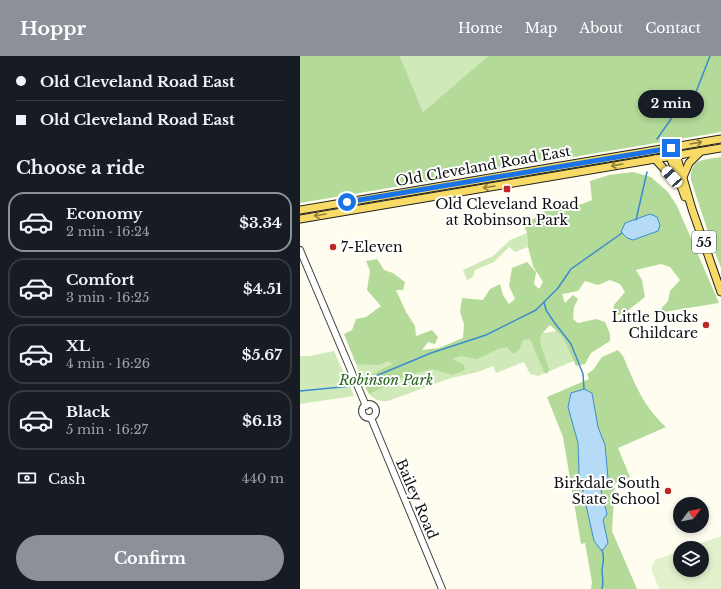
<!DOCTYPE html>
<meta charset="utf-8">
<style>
body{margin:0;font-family:"Libre Baskerville",serif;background:#20242c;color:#f1f3f6;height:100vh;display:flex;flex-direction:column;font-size:15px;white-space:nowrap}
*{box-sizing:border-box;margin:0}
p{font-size:13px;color:#9ea1a6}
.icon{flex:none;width:22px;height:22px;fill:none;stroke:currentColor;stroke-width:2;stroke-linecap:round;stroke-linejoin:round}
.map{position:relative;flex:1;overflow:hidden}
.details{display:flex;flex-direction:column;background:#171b24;width:300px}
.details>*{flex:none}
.guide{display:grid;align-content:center;height:88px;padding:0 16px;background:#171b24}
.needle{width:26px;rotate:58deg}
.controls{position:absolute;left:373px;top:441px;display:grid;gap:8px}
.controls a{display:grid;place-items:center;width:36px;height:36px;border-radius:50%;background:#171b24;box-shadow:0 2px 6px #0003;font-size:20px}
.end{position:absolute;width:18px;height:18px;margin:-9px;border:5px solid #1a73e8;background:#fff;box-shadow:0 0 0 2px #fff}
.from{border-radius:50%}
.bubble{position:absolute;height:28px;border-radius:14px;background:#171b24;box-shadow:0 2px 6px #0003;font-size:13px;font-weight:700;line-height:28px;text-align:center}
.car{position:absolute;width:12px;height:24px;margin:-12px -6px;border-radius:5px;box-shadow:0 0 3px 1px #0007;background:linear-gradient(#fff 24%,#345 0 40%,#fff 0 76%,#345 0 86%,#fff 0)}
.guide b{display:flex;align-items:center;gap:14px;height:38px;font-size:15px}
.guide b+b{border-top:1px solid #363941}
.guide i{width:10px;height:10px;background:#f1f3f6}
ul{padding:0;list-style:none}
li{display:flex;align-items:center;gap:12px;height:60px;margin:0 8px 6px;padding:0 8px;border:2px solid #363941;border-radius:16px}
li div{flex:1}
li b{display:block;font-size:15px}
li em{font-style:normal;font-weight:700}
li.active{border-color:#8c9099}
li>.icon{width:36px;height:36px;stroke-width:1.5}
h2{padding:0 16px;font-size:18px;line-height:48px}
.pay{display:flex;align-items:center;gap:10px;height:44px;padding:0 16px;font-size:15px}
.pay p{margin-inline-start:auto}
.primary-button{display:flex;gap:8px;margin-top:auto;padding:8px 16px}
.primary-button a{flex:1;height:46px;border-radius:24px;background:#8c9099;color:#fff;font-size:16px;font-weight:700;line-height:46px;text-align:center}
header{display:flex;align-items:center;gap:24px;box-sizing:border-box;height:56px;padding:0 20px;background:#8c9099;color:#fff}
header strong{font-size:19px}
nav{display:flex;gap:22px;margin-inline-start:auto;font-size:14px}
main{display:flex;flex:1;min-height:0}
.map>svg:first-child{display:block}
</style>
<header>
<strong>Hoppr</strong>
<nav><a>Home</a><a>Map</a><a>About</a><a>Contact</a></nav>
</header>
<main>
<section class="details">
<div class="guide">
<b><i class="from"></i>Old Cleveland Road East</b>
<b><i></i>Old Cleveland Road East</b>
</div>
<h2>Choose a ride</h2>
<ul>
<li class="active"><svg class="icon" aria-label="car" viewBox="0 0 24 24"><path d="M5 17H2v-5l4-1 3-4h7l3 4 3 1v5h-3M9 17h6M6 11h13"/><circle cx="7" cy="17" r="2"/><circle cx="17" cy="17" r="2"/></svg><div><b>Economy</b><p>2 min · 16:24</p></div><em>$3.34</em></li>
<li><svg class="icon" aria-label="car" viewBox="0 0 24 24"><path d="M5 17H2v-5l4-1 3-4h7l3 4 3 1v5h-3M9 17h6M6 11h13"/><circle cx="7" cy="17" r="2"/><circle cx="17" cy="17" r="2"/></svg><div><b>Comfort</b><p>3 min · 16:25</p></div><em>$4.51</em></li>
<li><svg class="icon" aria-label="car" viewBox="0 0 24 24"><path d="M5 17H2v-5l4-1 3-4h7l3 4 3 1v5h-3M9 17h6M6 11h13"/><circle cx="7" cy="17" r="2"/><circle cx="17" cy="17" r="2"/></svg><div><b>XL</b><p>4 min · 16:26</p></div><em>$5.67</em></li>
<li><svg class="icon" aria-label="car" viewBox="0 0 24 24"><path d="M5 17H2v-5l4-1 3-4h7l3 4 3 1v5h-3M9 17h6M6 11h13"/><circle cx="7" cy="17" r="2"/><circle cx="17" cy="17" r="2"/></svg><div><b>Black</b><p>5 min · 16:27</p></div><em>$6.13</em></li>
</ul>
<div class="pay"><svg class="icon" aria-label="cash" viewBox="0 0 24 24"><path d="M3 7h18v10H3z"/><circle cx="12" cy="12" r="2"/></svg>Cash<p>440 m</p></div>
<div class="primary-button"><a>Confirm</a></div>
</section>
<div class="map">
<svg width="421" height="533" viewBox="0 0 421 533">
<rect width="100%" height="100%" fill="#fffdf0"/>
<g fill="#d0e9b9">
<polygon points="100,0 188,0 123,56"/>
<polygon points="227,177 228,191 215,196 209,191 194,206 175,214 173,221 167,224 163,214 193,200 210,184"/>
<path d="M268 273 281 302 238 320 230 318 224 306 196 317 193 310 178 316 151 322 88 345C66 348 63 324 56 308Z"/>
<polygon points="34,295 54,340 0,348 0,300 9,300"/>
</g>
<g fill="#b3da99">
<polygon points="0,0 100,0 123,56 188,0 421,0 421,76 0,147"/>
<path d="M421 101V212L413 191 391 124C390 102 404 104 421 101Z"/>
<polygon points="333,116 351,121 368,136 377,150 419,247 364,256 359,255 368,245 370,235 380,224 370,211 361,208 336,214 342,224 345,241 322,259 313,259 314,249 325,236 320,228 310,224 298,229 285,225 278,235 262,238 265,247 273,239 278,243 274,251 273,263 278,267 296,263 305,266 310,278 310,285 291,297 285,308 276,310 263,281 250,269 240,280 241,290 249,313 247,318 244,316 230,283 223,284 219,294 213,298 207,291 198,293 177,303 161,300 152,303 163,308 165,314 152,319 132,313 106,320 69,338 64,327 66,321 93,308 88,305 79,309 56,308 44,278 52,274 56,263 66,261 81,250 67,234 70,215 66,205 77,203 84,214 93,217 105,226 103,234 96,234 106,256 115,270 116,280 132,274 138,281 135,288 128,286 122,294 139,292 163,282 164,268 160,256 162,242 183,244 190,233 200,228 203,239 209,248 215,243 209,230 212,212 227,206 236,216 234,228 239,233 243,226 233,210 228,191 227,177 222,164 234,163 242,156 282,148 292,144 290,125 309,119"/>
<path d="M318 294 323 300C334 326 344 352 366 371L318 392 330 421 315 427 312 475 337 533H291L292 526 285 487 281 488 263 381 247 341 289 323 287 318 293 314 302 301Z"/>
</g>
<polygon fill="#e2f1cb" points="421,480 421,533 359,533 351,512 355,504 380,495 380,514 402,514 402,492 387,492"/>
<g fill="#b5dbf6" stroke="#3c8ccd">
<polygon points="350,158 357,161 360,169 358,175 333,184 327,182 321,176 325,167"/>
<polygon points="284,333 292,337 298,371 305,389 308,422 301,435 307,458 303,464 308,487 302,495 294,485 279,417 278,387 268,351 271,337"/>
</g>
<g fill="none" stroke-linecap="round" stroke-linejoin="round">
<g stroke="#3c8ccd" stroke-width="1.5">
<polyline points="357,83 378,53 396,36 410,0"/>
<polyline points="336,164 347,116"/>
<polyline points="244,246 246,254 254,266 271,288 283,318 284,333"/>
<polyline points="59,327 131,297 186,279 236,254 258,232 271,213 322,177"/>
<polyline points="0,335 52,330 56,328"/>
<path d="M302 533C304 524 302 521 302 514 303 506 305 502 302 494"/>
</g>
<g stroke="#414141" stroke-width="8">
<g id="minor">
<polyline points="0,194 66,350"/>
<circle cx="69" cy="355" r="7"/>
<polyline points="71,362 142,533"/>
</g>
</g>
<g stroke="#1f1f1f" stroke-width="9">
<g id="major">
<polyline points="370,96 370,101 372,106 385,141"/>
<polyline points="374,97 378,105 392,153 421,236"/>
<polyline points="355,103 378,128"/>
<polyline points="383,121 389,107 400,96"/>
<polyline points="0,154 421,83"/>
<polyline points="0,163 421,92"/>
</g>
</g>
<use href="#minor" stroke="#fff" stroke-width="6"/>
<use href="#major" stroke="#f8db67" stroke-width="7"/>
</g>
<defs><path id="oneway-shaft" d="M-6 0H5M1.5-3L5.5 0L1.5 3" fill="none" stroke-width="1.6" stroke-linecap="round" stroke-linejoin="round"/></defs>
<g stroke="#8f7f3f">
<use href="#oneway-shaft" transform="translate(396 87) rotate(-10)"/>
<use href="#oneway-shaft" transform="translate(317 109) rotate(170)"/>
<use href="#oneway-shaft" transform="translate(189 131) rotate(171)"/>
<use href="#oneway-shaft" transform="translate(20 159) rotate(171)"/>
</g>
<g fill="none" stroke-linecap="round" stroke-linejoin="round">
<polyline stroke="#1a73e8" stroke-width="5" points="47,146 371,92"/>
</g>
<g fill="#be2627" stroke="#fff" stroke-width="1.5">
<rect x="203" y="129" width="8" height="8" rx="2"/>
<circle cx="33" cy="191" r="4"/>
<circle cx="406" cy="269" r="4"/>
<circle cx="368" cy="435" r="4"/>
</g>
<g text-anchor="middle" stroke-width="4" stroke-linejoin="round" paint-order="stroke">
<rect fill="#fff" stroke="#565656" stroke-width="1" x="392" y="175" width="24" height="22" rx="3"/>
<g font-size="13" font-weight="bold" fill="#0e0e0e">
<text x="404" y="191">55</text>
</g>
<g font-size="14" fill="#0e0e0e" stroke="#fff">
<text transform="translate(183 110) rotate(-10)" y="5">Old Cleveland Road East</text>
<text transform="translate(117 443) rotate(67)" y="5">Bailey Road</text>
</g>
<g font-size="14" fill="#0e0e0e" stroke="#fff" text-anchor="end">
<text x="207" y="153" text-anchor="middle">Old Cleveland Road<tspan x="207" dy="16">at Robinson Park</tspan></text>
<text x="41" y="196" text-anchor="start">7-Eleven</text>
<text x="398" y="266">Little Ducks<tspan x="398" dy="16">Childcare</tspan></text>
<text x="360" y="432">Birkdale South<tspan x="360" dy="16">State School</tspan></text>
</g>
<g font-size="14" font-style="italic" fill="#2a661e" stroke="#fff">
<text x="86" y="329">Robinson Park</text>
</g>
</g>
</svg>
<div class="controls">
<a><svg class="needle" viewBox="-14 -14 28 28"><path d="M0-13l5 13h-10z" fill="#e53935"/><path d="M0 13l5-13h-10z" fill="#9ea1a6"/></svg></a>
<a><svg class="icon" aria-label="layers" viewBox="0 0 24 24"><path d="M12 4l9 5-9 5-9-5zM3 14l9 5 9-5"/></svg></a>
</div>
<i class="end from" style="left:47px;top:146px"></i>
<i class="end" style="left:371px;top:92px"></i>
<div class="bubble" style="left:338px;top:34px;width:66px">2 min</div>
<i class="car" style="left:372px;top:121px;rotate:318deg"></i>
</div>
</main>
